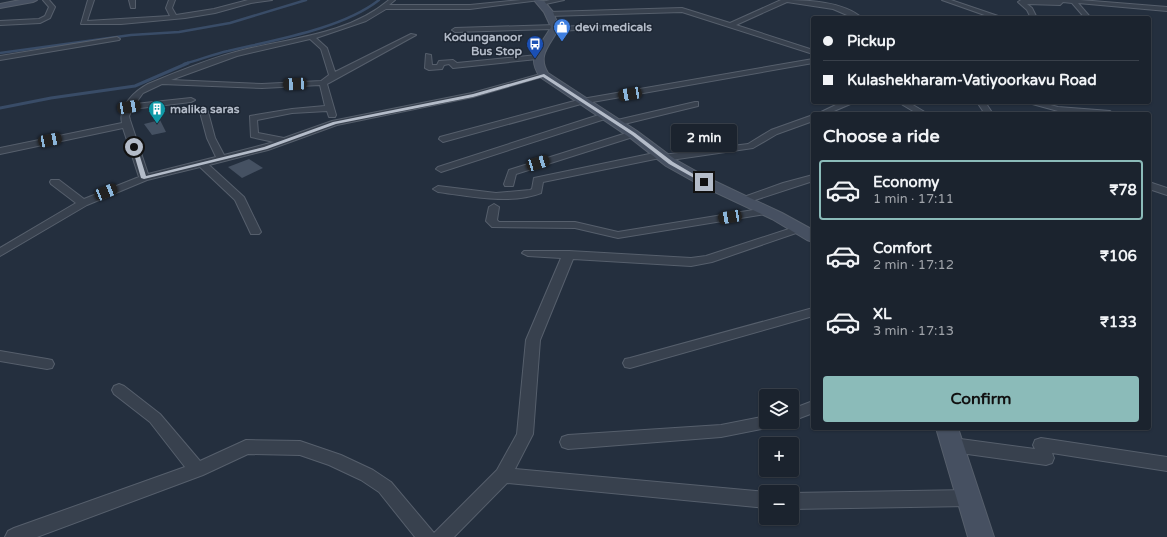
<!DOCTYPE html>
<meta charset="utf-8">
<style>
body{margin:0;font-family:"Varela Round",sans-serif;background:#242b36;color:#f1f3f6;height:100vh;display:flex;flex-direction:column;font-size:15px;white-space:nowrap}
*{box-sizing:border-box;margin:0}
p{font-size:13px;color:#a0a4aa}
.icon{flex:none;width:22px;height:22px;fill:none;stroke:currentColor;stroke-width:2;stroke-linecap:round;stroke-linejoin:round}
.map{position:relative;flex:1;overflow:hidden}
.panel{position:absolute;left:811px;top:112px;width:340px;height:318px;display:flex;flex-direction:column;background:#1b232e;border-radius:4px;box-shadow:0 1px 3px #0004,0 0 0 1px #39404a}
.panel>*{flex:none}
.hud{position:absolute;left:811px;top:16px;width:340px;height:88px;border-radius:4px;box-shadow:0 1px 3px #0004,0 0 0 1px #39404a;display:grid;align-content:center;height:88px;padding:0 12px;background:#1b232e}
.buttons{position:absolute;left:759px;top:389px;display:grid;gap:8px}
.buttons a{display:grid;place-items:center;width:40px;height:40px;border-radius:4px;background:#1b232e;box-shadow:0 1px 3px #0004,0 0 0 1px #39404a;font-size:20px}
.end{position:absolute;width:18px;height:18px;margin:-9px;border:5px solid #b4bcc9;background:#111;box-shadow:0 0 0 2px #111}
.from{border-radius:50%}
.bubble{position:absolute;height:28px;border-radius:4px;background:#1b232e;box-shadow:0 1px 3px #0004,0 0 0 1px #39404a;font-size:13px;font-weight:700;line-height:28px;text-align:center}
.car{position:absolute;width:12px;height:24px;margin:-12px -6px;border-radius:5px;box-shadow:0 0 3px 1px #0007;background:linear-gradient(#222 24%,#8ab4d8 0 40%,#222 0 76%,#8ab4d8 0 86%,#222 0)}
.hud b{display:flex;align-items:center;gap:14px;height:38px;font-size:15px}
.hud b+b{border-top:1px solid #39404a}
.hud i{width:10px;height:10px;background:#f1f3f6}
ul{padding:0;list-style:none}
li{display:flex;align-items:center;gap:12px;height:60px;margin:0 8px 6px;padding:0 4px;border:2px solid transparent;border-radius:4px}
li div{flex:1}
li b{display:block;font-size:15px}
li em{font-style:normal;font-weight:700}
li.active{border-color:#8bbbb9}
li>.icon{width:36px;height:36px;stroke-width:1.5}
h2{padding:0 12px;font-size:18px;line-height:48px}
.button{display:flex;gap:8px;margin-top:auto;padding:8px 12px}
.button a{flex:1;height:46px;border-radius:4px;background:#8bbbb9;color:#111;font-size:16px;font-weight:700;line-height:46px;text-align:center}
.map>svg:first-child{display:block}
</style>
<div class="map">
<svg width="1167" height="537" viewBox="0 0 1167 537">
<rect width="100%" height="100%" fill="#242f3e"/>
<g fill="none" stroke-linecap="round" stroke-linejoin="round">
<g stroke="#394c67" stroke-width="2.5">
<polyline points="0,53 131,35 179,32 230,23 306,0"/>
<path d="M184 64C199 60 214 54 228 51 274 40 342 29 379 0"/>
</g>
<polyline stroke="#394c67" stroke-width="3" points="0,108 51,98 135,86 188,63"/>
</g>
<g fill="#455162">
<polygon points="160,120 166,132 152,135 144,124"/>
<polygon points="249,159 263,168 242,178 228,167"/>
</g>
<g fill="none" stroke-linecap="round" stroke-linejoin="round">
<g stroke="#565f6c" stroke-width="2">
<g id="street">
<polygon points="43,0 49,0 55,7 50,18 40,23 0,25 0,21 39,19 45,16 49,7"/>
<polygon points="88,0 94,0 87,21 170,16 166,8 169,0 175,0 172,8 176,15 214,9 248,0 272,0 251,3 215,13 185,18 121,24 81,24"/>
<polygon points="129,0 135,0 135,8 131,8"/>
<path d="M389 0H395L389 5H470L521 0H540L470 9H386L366 21 316 38 327 48 335 72 411 34 416 35 327 84 336 115 335 117H329L327 111 292 113 257 120 258 133 284 138 332 121 472 93 544 73 548 75 473 97 337 125 268 150 209 165 244 197 261 232 259 234H251L235 200 200 167 147 180 87 205 0 256V248L76 203 51 184 50 182 51 180H59L84 199 139 177 123 128 0 154V148L122 123C118 106 135 91 148 84 179 71 211 58 243 50 292 38 349 34 389 0ZM310 39 321 49 329 75 321 81 262 84 171 80 237 56ZM162 84 262 88 320 85 325 106 292 109 250 116 251 137 274 142 224 155 215 138 208 112 207 110H201L200 112 207 138 216 157 148 174 130 120 129 116 132 109 191 102 195 100 191 98 135 104 143 93Z"/>
<polygon points="550,0 564,0 541,5 538,3"/>
<path d="M781 0C806 0 843 1 862 18H854L833 9 787 2 736 25 813 50V54L682 12 549 16 546 14 549 12 682 8 730 23Z"/>
<polygon points="942,0 951,0 1001,17 993,18"/>
<polygon points="1057,0 1080,0 1167,7 1167,11 1078,3 1091,18 1085,18 1072,3 1063,2 1060,5 1027,4 1032,8 1037,18 1031,18 1027,10 1018,2 1021,0"/>
<polygon points="555,25 558,27 598,25 601,27 598,29 555,31 552,29 455,32 452,30 455,28"/>
<polygon points="117,37 120,39 119,40 0,60 0,56"/>
<polygon points="426,54 431,55 432,65 437,65 439,61 453,60 457,63 537,55 541,57 537,59 453,68 449,64 444,65 442,69 429,70 425,68"/>
<polygon points="813,59 813,63 581,104 443,142 439,139 440,137 582,99"/>
<polygon points="695,102 698,102 698,106 616,126 612,123 613,121"/>
<polygon points="842,102 855,102 827,114 817,114"/>
<polygon points="898,102 908,102 928,114 918,114"/>
<polygon points="977,102 985,102 993,114 985,114"/>
<polygon points="1025,102 1039,102 1058,107 1110,111 1114,114 1058,111"/>
<polygon points="605,113 609,116 608,118 444,171 441,172 436,169 438,167"/>
<path d="M813 115V121L777 134 753 148 664 161 660 158 543 182 541 193C511 205 469 196 438 192L433 189 438 186 496 193 530 190 532 189 534 178 659 152 663 155 748 144 771 130Z"/>
<polygon points="633,131 637,134 636,136 516,174 513,186 505,186 504,184 509,170"/>
<polygon points="813,175 813,181 749,202 745,203 740,200 741,198 783,183"/>
<polygon points="1149,182 1167,188 1167,195 1149,189"/>
<polygon points="494,204 499,207 497,220 499,222 575,222 618,232 766,208 771,211 766,214 618,238 575,228 492,227 486,221 489,207"/>
<polygon points="798,226 802,227 804,229 802,231 712,262 691,266 573,259 540,340 533,434 515,469 766,492 766,508 507,483 454,537 415,537 379,492 361,480 329,465 300,455 248,454 203,475 37,537 5,537 8,531 14,528 185,467 150,422 114,394 112,390 114,386 119,384 124,386 160,414 200,461 246,440 300,441 341,455 373,470 391,482 434,533 497,470 517,434 526,340 561,258 528,256 522,253 524,251 569,251 691,258 706,256"/>
<polygon points="813,308 813,316 630,368 625,367 623,363 625,359 630,358"/>
<polygon points="0,351 47,359 52,360 54,364 52,368 47,369 0,361"/>
<polygon points="813,401 813,413 792,421 792,409"/>
<polygon points="766,416 766,422 778,422 776,426 721,437 568,449 562,447 560,442 562,437 568,435 721,425"/>
<polygon points="953,438 1035,449 1033,445 1035,440 1041,438 1167,457 1167,471 1052,453 1054,458 1052,463 1046,465 953,452 947,450 945,445 947,440"/>
<polygon points="969,490 975,492 978,498 975,504 969,506 792,509 792,493"/>
</g>
</g>
<g stroke="#565f6c" stroke-width="2">
<g id="secondary">
<polygon points="20,0 37,0 33,2 0,8 0,4"/>
<path d="M534 0 544 1 553 12 559 27C552 44 536 54 548 73L637 131 676 160 710 179 782 213 813 230V242L807 240 772 219 700 185 666 166 629 137 540 77C525 54 541 47 551 27L544 12Z"/>
<polygon points="936,428 958,428 994,537 968,537"/>
</g>
</g>
<use href="#street" fill="#38414e" fill-rule="evenodd"/>
<use href="#secondary" fill="#465061" fill-rule="evenodd"/>
</g>
<polygon fill="#b4bcc9" points="544,74 635,133 673,162 707,182 703,183 669,164 632,135 543,77 473,97 336,124 267,149 144,179 141,178 132,147 134,146 137,147 146,176 264,147 333,122 473,94"/>
<defs>
<g id="shop-pin" transform="scale(0.9)"><path d="M0 17L-7.5 6A9.5 9.5 0 1 1 7.5 6Z" fill="#3f7fe0" stroke="#1d2633"/><path d="M-5-2.5h2.3a2.7 3.5 0 0 1 5.4 0H5L5.5 6h-11ZM-1.5-2.5h3a1.5 2.3 0 0 0-3 0Z" fill="#fff"/></g>
<g id="bus-pin" transform="scale(0.9)"><path d="M0 17L-7.5 6A9.5 9.5 0 1 1 7.5 6Z" fill="#1a4fb4" stroke="#1d2633"/><path d="M-5-6H5V4H4V6H2V4H-2V6H-4V4H-5ZM-3.5-4V0h7V-4ZM-3.5 1.2v1.5H-2V1.2ZM2 1.2v1.5H3.5V1.2Z" fill="#fff"/></g>
<g id="building-pin" transform="scale(0.9)"><path d="M0 17L-7.5 6A9.5 9.5 0 1 1 7.5 6Z" fill="#0f9aa8" stroke="#1d2633"/><path d="M-4-6H4V6H1V3H-1V6H-4ZM-2.5-4.3h1.7v1.8h-1.7ZM.8-4.3h1.7v1.8H.8ZM-2.5-1h1.7V.8h-1.7ZM.8-1h1.7V.8H.8Z" fill="#fff"/></g>
</defs>
<g fill-rule="evenodd">
<use href="#shop-pin" x="562" y="27"/>
<use href="#bus-pin" x="535" y="44"/>
<use href="#building-pin" x="157" y="109"/>
</g>
<g text-anchor="middle" stroke-width="3" stroke-linejoin="round" paint-order="stroke">
<g font-size="12" font-weight="bold" fill="#b4bcc9" stroke="#1d2633" text-anchor="start">
<text x="575" y="31">devi medicals</text>
<text x="522" y="41" text-anchor="end">Kodunganoor<tspan x="522" dy="14">Bus Stop</tspan></text>
<text x="170" y="113">malika saras</text>
</g>
</g>
</svg>
<div class="buttons">
<a><svg class="icon" aria-label="layers" viewBox="0 0 24 24"><path d="M12 4l9 5-9 5-9-5zM3 14l9 5 9-5"/></svg></a>
<a>+</a>
<a>−</a>
</div>
<i class="end from" style="left:134px;top:147px"></i>
<i class="end" style="left:704px;top:182px"></i>
<div class="bubble" style="left:671px;top:124px;width:66px">2 min</div>
<i class="car" style="left:295px;top:84px;rotate:267deg"></i>
<i class="car" style="left:630px;top:94px;rotate:260deg"></i>
<i class="car" style="left:129px;top:107px;rotate:80deg"></i>
<i class="car" style="left:50px;top:140px;rotate:79deg"></i>
<i class="car" style="left:538px;top:163px;rotate:73deg"></i>
<i class="car" style="left:106px;top:192px;rotate:68deg"></i>
<i class="car" style="left:730px;top:217px;rotate:260deg"></i>
<div class="hud">
<b><i class="from"></i>Pickup</b>
<b><i></i>Kulashekharam-Vatiyoorkavu Road</b>
</div>
<section class="panel">
<h2>Choose a ride</h2>
<ul>
<li class="active"><svg class="icon" aria-label="car" viewBox="0 0 24 24"><path d="M5 17H2v-5l4-1 3-4h7l3 4 3 1v5h-3M9 17h6M6 11h13"/><circle cx="7" cy="17" r="2"/><circle cx="17" cy="17" r="2"/></svg><div><b>Economy</b><p>1 min · 17:11</p></div><em>₹78</em></li>
<li><svg class="icon" aria-label="car" viewBox="0 0 24 24"><path d="M5 17H2v-5l4-1 3-4h7l3 4 3 1v5h-3M9 17h6M6 11h13"/><circle cx="7" cy="17" r="2"/><circle cx="17" cy="17" r="2"/></svg><div><b>Comfort</b><p>2 min · 17:12</p></div><em>₹106</em></li>
<li><svg class="icon" aria-label="car" viewBox="0 0 24 24"><path d="M5 17H2v-5l4-1 3-4h7l3 4 3 1v5h-3M9 17h6M6 11h13"/><circle cx="7" cy="17" r="2"/><circle cx="17" cy="17" r="2"/></svg><div><b>XL</b><p>3 min · 17:13</p></div><em>₹133</em></li>
</ul>
<div class="button"><a>Confirm</a></div>
</section>
</div>
